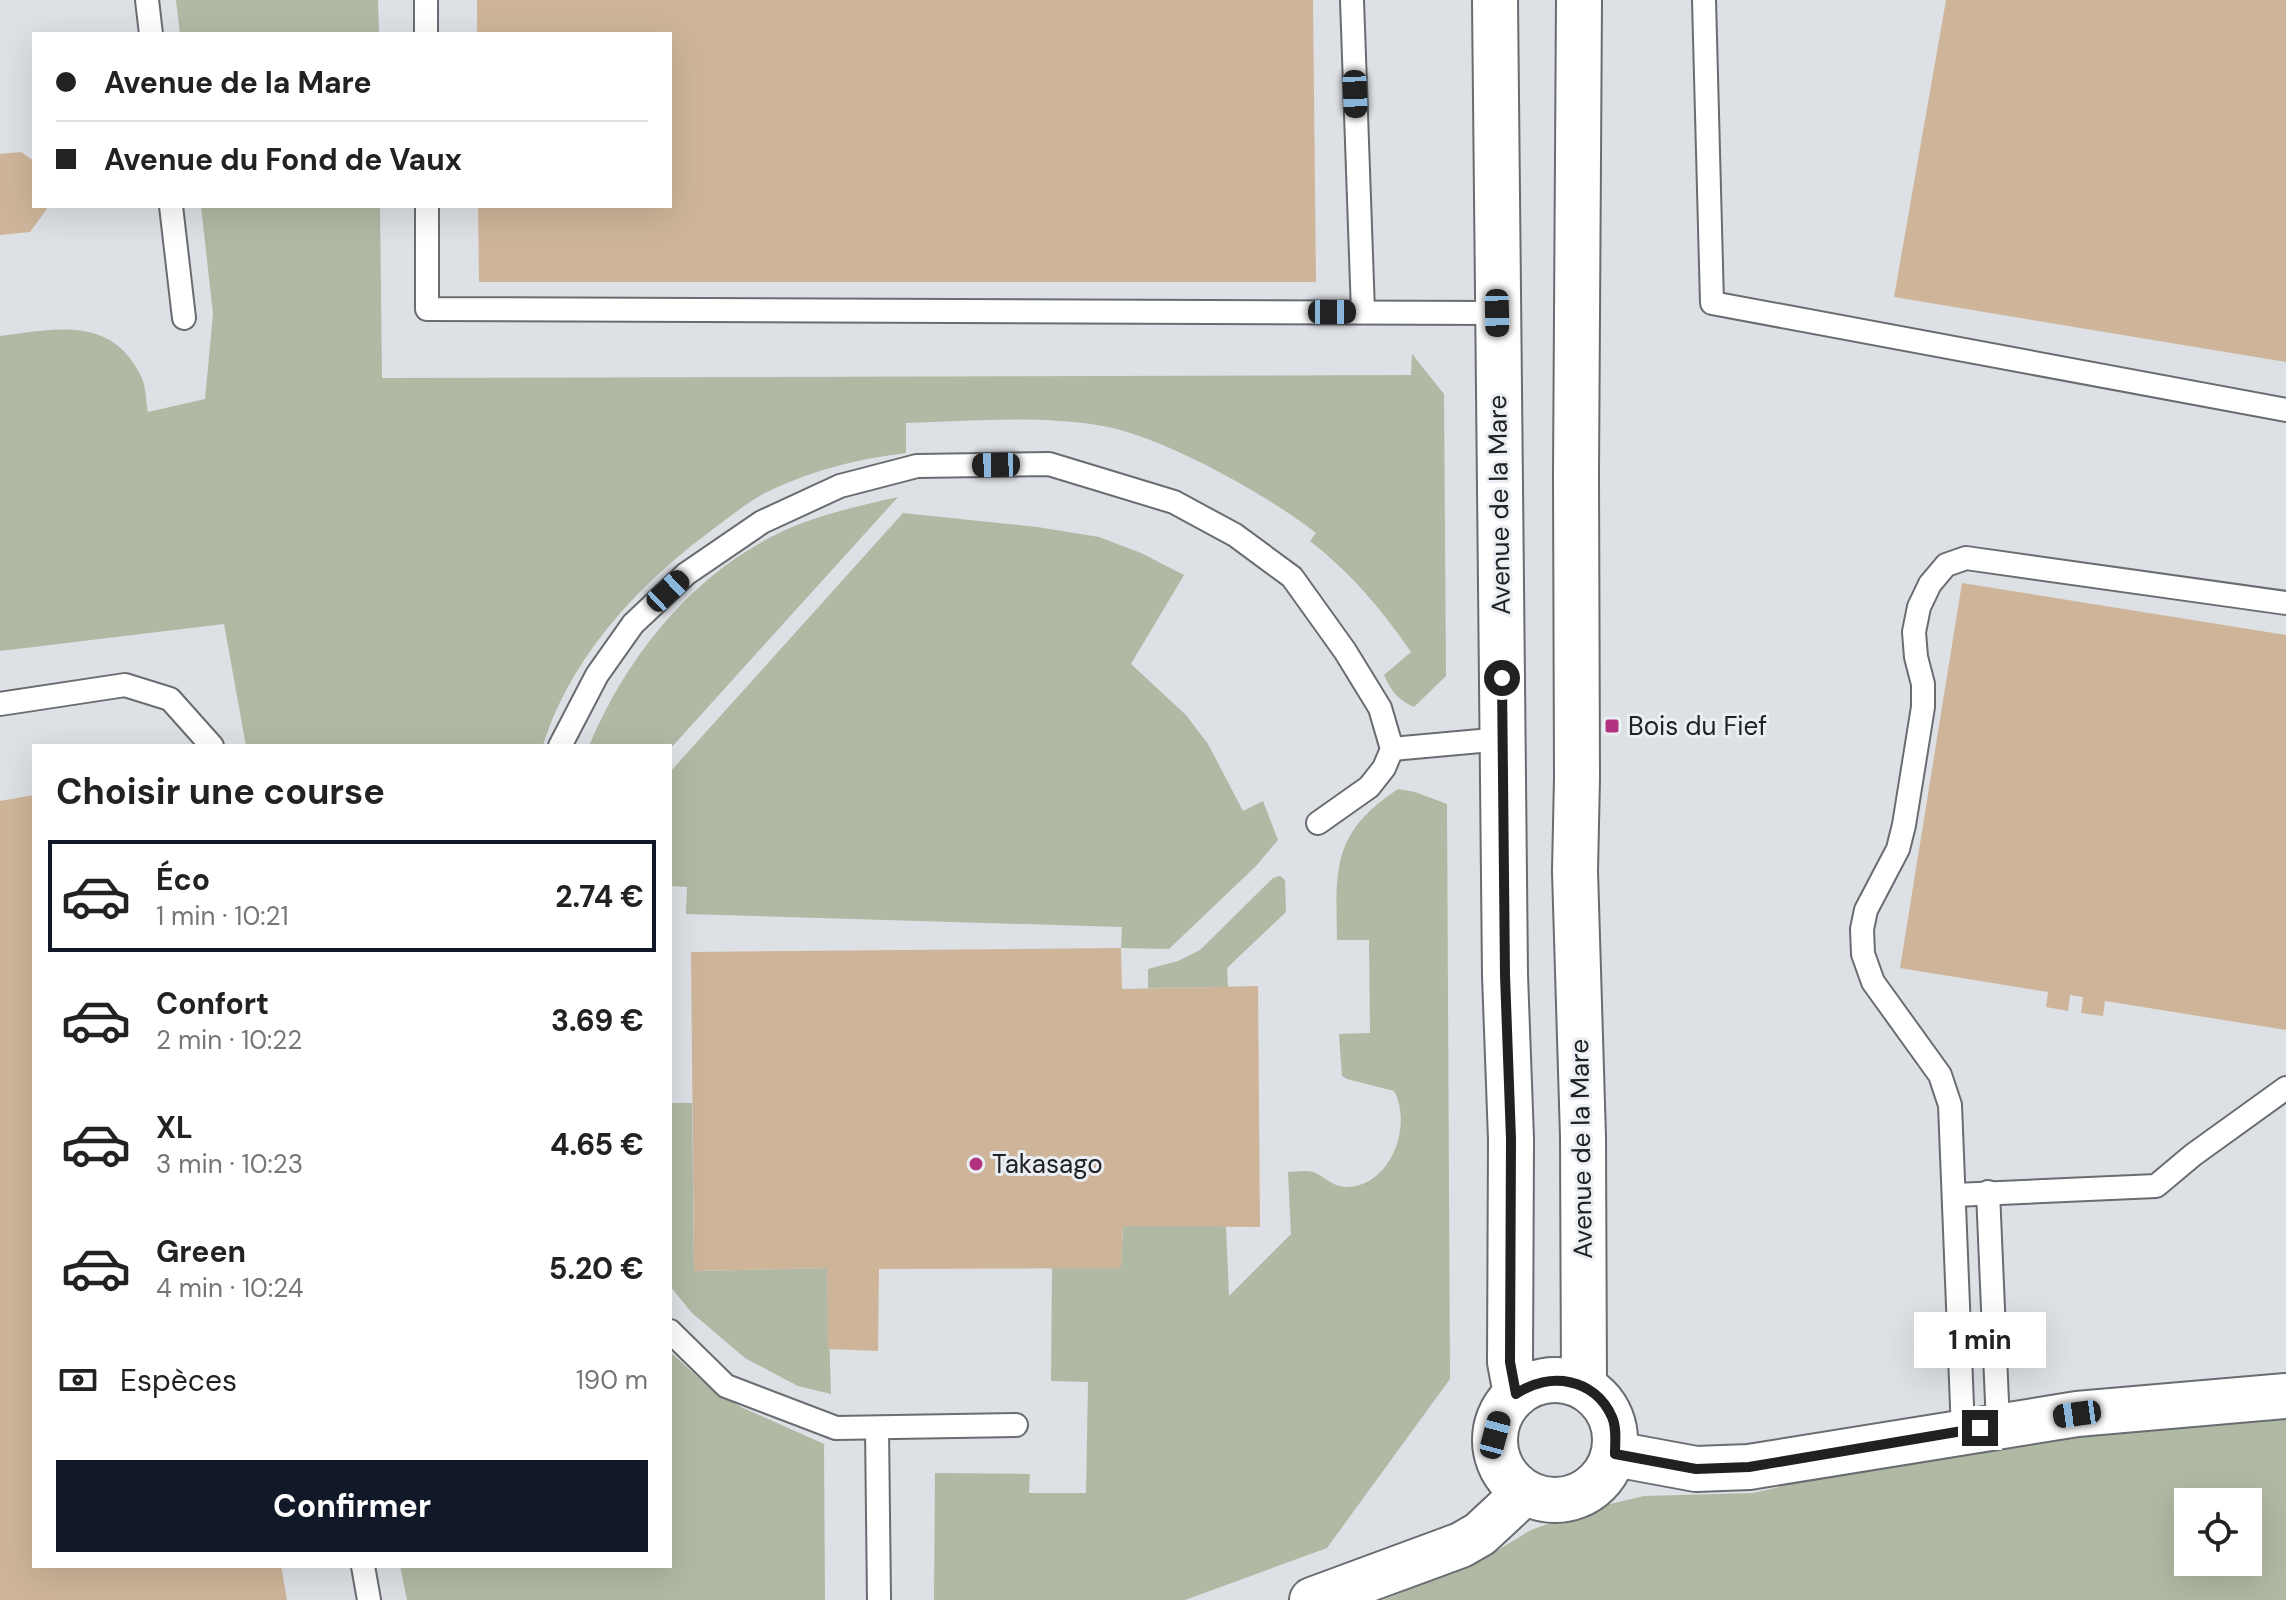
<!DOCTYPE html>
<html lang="fr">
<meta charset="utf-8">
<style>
body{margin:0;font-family:"DM Sans",sans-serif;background:#f6f6f6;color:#222;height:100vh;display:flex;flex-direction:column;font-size:30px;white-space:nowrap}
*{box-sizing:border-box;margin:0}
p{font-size:26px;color:#767676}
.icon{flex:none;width:44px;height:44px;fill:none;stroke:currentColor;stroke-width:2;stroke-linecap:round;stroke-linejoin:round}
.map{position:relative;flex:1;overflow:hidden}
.side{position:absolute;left:32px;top:744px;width:640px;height:824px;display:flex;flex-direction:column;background:#fff;border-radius:0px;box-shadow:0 8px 32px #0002}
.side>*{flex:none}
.banner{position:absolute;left:32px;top:32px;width:640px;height:176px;border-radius:0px;box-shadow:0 8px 32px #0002;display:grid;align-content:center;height:176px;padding:0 24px;background:#fff}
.controls{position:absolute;left:2174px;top:1488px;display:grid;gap:16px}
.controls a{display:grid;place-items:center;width:88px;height:88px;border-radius:0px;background:#fff;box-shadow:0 8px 32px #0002;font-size:40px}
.end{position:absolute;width:36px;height:36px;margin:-18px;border:10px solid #202123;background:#fff;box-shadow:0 0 0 4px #fff}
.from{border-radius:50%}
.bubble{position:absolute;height:56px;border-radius:0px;background:#fff;box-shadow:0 8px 32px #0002;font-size:26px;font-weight:700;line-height:56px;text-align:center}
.car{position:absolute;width:24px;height:48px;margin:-24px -12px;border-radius:10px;box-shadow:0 0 6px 2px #0007;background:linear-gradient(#222 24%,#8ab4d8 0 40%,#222 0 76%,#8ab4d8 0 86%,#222 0)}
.banner b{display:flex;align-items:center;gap:28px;height:76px;font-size:30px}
.banner b+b{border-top:2px solid #e0e0e0}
.banner i{width:20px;height:20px;background:#222}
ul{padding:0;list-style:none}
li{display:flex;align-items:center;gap:24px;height:112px;margin:0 16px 12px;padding:0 8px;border:4px solid transparent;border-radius:0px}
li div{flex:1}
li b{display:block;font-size:30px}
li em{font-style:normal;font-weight:700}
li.selected{border-color:#111827}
li>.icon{width:72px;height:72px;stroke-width:1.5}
h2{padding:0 24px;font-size:36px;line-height:96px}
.pay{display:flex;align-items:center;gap:20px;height:88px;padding:0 24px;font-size:30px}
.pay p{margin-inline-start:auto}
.cta{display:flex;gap:16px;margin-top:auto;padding:16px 24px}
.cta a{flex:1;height:92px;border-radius:0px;background:#111827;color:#fff;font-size:32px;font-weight:700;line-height:92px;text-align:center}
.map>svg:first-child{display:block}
</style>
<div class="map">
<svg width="2286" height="1600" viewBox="0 0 2286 1600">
<rect width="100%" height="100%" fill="#dde0e5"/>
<g fill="#b0b9a4" fill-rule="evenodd">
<polygon points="176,0 378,0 379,34 180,34"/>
<path d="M201 206H380L382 378 1411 375 1412 354 1444 394 1446 676 1414 707C1398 700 1391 691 1384 675L1411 652C1382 610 1351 573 1310 541L1316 533C1266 494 1164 437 1103 426 1039 415 971 421 906 423V453C859 459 815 469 771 490 753 498 736 512 720 524 643 580 572 653 543 746H246L224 624 0 651V336C47 330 104 316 134 364 137 369 141 375 143 381 146 390 146 402 148 412L205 399 213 314Z"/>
<path d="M898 497 670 749V746H589C626 657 692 574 781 532 817 515 858 506 898 497Z"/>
<polygon points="903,513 1037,527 1099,537 1141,553 1184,575 1131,664 1186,715 1208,744 1243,811 1263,801 1278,840 1256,866 1169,949 1121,948 1122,927 686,914 687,887 670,886 670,772"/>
<path d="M1398 789 1415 792 1447 804 1450 1379 1327 1548 1185 1600H934L935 1473 1030 1474 1029 1493H1086L1088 1382 1051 1381 1052 1268H1121L1123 1226H1226L1229 1296 1291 1234 1288 1172C1295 1172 1306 1170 1313 1172 1326 1177 1332 1187 1347 1187 1391 1186 1413 1125 1394 1091L1347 1079 1342 1076 1339 1034 1370 1033 1369 940H1337C1336 867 1332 833 1398 789Z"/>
<polygon points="1280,876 1285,880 1286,912 1227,968 1228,987 1148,988 1148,969 1178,961 1200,950 1273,878"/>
<polygon points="670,1103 692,1103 694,1271 827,1268 831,1394 798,1386 745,1358 692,1313 670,1286"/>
<polygon points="670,1352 710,1388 741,1407 824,1444 825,1600 407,1600 400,1566 670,1566"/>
<path d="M2286 1417V1600H1383L1478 1562 1531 1530 1593 1508 1644 1496 1753 1493 1821 1477 2101 1433ZM2188 1502H2248V1562H2188Z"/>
</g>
<g fill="#ceb59a">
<polygon points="477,0 1313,0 1316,282 479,282 478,206 670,206 670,34 477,34"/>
<polygon points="1946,0 2286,0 2286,362 1894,297"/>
<polygon points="21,152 34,161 34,206 49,206 30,232 0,235 0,154"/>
<polygon points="1962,583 2286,635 2286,1030 2105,1001 2103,1016 2081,1013 2083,997 2070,995 2068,1011 2046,1007 2048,992 1900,968"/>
<polygon points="34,795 34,1566 281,1566 287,1600 0,1600 0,801"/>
<polygon points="1121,948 1122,989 1258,986 1260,1227 1123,1226 1121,1268 879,1269 878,1351 828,1349 827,1268 694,1271 691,952"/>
</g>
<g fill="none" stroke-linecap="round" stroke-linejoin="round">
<g stroke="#696c70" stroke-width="26">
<g id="service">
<polyline points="147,0 151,34"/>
<polyline points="426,0 426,34"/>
<polyline points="1352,0 1363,312"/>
<polyline points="1704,0 1712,303 2286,410"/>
<polyline points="171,206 184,318"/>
<polyline points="427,206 427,309 1497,313"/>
<polyline points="0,704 125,685 170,699 212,746"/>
<polyline points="560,746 597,675 633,624 686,574 762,522 840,486 917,466 1049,464 1174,502 1235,535 1292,577 1345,651 1380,708 1392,749 1384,768 1369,787 1318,823"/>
<polyline points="1392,749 1502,739"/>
<polyline points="1988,1192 1998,1425"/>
<polyline points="1955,1195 2156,1186 2193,1155 2286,1088"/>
<polyline points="670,1331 726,1386 836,1428 1016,1425"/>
<polyline points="877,1428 879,1600"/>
<polyline points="1963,1431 1950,1105 1940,1075 1873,982 1863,954 1862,929 1866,910 1898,849 1904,825 1923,707 1923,684 1916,657 1914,632 1919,607 1930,584 1946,565 1966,558 2286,603"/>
<polyline points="363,1566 369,1600"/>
</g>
</g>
<g stroke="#696c70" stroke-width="48">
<polyline id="minor" points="1312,1600 1461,1545 1480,1534 1524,1493"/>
</g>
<g stroke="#696c70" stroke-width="48">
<g id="tertiary">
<polyline points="1495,0 1505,975 1511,1139 1510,1362 1516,1394"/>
<polyline points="1579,0 1576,474 1577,778 1575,871 1583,1137 1584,1386"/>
<circle cx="1555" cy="1440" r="60"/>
<polyline points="1615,1454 1696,1469 1749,1467 2077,1414 2286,1396"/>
</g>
</g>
<use href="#service" stroke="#fff" stroke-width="22"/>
<use href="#minor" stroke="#fff" stroke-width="44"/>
<use href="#tertiary" stroke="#fff" stroke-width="44"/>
</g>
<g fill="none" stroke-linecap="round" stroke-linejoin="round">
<path stroke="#202123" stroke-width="10" d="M1502 678 1505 975 1511 1139 1510 1362 1516 1394C1549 1371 1595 1378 1612 1417 1617 1428 1615 1442 1615 1454L1696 1469 1749 1467 1980 1428"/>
</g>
<g fill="#b2327f" stroke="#ebeef3" stroke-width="3">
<rect x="1604" y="718" width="16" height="16" rx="4"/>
<circle cx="976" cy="1164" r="8"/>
</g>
<g text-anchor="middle" stroke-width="6" stroke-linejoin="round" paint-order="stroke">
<g font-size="26" fill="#202123" stroke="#ebeef3">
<text transform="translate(1499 505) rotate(-91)" y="9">Avenue de la Mare</text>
<text transform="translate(1581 1149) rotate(-91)" y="9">Avenue de la Mare</text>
</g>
<g font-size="26" fill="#202123" stroke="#ebeef3" text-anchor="start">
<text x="1628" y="735">Bois du Fief</text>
<text x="992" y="1173">Takasago</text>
</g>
</g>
</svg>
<div class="controls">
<a><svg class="icon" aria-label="locate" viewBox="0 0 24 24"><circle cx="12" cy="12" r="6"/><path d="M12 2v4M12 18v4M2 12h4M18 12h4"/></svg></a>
</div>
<i class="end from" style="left:1502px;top:678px"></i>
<i class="end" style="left:1980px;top:1428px"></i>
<div class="bubble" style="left:1914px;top:1312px;width:132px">1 min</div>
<i class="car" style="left:1355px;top:94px;rotate:178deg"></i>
<i class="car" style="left:1332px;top:312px;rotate:90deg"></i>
<i class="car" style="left:1497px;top:313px;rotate:179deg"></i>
<i class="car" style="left:996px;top:465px;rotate:269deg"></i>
<i class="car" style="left:668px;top:591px;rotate:47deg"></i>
<i class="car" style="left:2077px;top:1414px;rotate:262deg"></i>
<i class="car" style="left:1495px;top:1435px;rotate:15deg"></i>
<div class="banner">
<b><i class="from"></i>Avenue de la Mare</b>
<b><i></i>Avenue du Fond de Vaux</b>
</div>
<section class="side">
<h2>Choisir une course</h2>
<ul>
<li class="selected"><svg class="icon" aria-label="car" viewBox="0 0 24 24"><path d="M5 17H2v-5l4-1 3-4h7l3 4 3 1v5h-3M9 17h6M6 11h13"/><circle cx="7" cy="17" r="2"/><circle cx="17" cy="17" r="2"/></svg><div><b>Éco</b><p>1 min · 10:21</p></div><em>2.74 €</em></li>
<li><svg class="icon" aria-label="car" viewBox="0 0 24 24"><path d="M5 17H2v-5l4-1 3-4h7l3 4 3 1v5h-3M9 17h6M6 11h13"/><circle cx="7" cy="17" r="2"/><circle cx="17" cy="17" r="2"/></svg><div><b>Confort</b><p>2 min · 10:22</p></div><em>3.69 €</em></li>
<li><svg class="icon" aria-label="car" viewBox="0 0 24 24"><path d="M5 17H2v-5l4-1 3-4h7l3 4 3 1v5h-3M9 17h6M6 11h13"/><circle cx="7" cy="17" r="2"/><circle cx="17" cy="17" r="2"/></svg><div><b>XL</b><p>3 min · 10:23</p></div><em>4.65 €</em></li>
<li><svg class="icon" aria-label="car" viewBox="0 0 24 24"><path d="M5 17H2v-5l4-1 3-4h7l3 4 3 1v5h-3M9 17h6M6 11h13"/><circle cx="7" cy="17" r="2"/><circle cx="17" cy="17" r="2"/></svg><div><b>Green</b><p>4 min · 10:24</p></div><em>5.20 €</em></li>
</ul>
<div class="pay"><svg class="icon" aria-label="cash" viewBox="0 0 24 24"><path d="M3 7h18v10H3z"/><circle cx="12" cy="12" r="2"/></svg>Espèces<p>190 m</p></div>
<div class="cta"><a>Confirmer</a></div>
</section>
</div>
